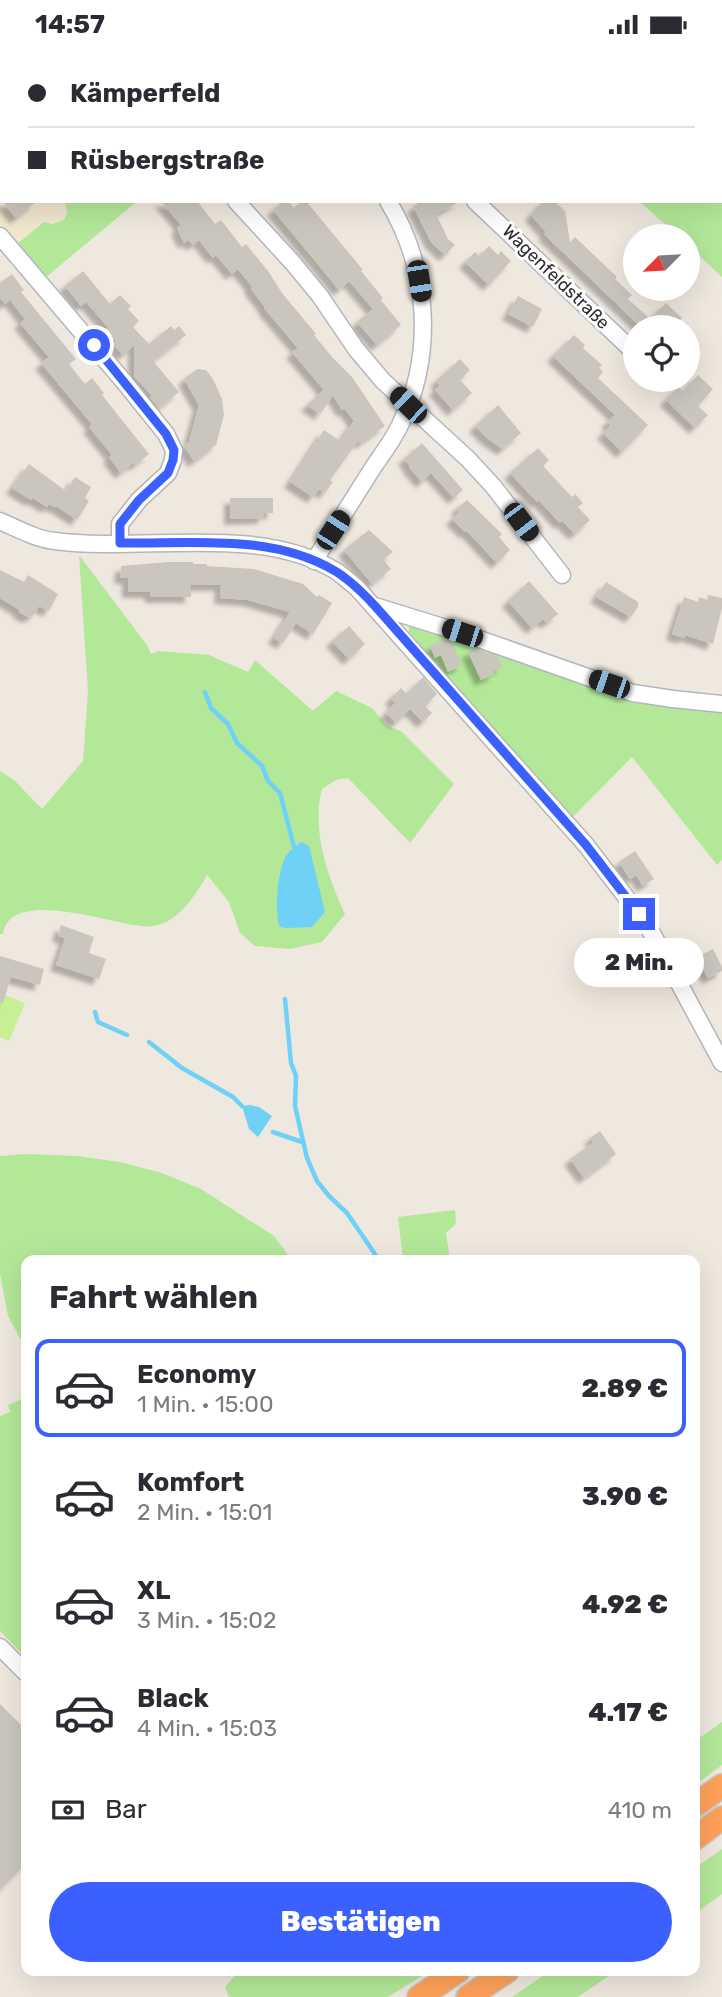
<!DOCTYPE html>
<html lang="de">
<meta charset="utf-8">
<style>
body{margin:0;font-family:Rubik,sans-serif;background:#f7f7f7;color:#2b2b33;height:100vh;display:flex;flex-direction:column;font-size:26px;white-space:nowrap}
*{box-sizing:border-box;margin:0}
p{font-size:23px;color:#7c7c81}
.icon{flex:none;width:38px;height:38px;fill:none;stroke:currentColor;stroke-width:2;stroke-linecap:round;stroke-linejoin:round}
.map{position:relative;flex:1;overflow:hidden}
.drawer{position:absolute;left:21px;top:1206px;width:679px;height:721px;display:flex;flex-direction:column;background:#fff;border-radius:14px;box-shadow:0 7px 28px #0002}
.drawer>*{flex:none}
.top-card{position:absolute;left:0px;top:0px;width:723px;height:154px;box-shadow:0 7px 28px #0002;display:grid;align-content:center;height:154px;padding:0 28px;background:#fff}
.needle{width:46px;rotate:246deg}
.buttons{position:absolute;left:623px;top:175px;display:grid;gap:14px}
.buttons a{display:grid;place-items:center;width:77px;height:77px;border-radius:50%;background:#fff;box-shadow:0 7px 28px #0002;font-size:35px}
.end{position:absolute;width:32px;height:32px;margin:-16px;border:9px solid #3c5fff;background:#fff;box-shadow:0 0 0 4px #fff}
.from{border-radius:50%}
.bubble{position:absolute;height:49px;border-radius:24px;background:#fff;box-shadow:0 7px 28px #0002;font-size:23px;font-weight:800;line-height:49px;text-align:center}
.car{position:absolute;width:21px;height:42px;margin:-21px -10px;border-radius:9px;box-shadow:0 0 5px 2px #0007;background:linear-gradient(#222 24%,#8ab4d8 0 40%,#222 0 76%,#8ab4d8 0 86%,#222 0)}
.top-card b{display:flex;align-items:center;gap:24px;height:66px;font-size:26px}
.top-card b+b{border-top:2px solid #e1e1e2}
.top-card i{width:18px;height:18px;background:#2b2b33}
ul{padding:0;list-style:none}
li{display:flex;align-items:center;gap:21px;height:98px;margin:0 14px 10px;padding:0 14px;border:4px solid transparent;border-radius:14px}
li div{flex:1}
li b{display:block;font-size:26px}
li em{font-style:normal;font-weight:800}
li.current{border-color:#3c5fff}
li>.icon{width:63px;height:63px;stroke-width:1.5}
h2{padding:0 28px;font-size:32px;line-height:84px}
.pay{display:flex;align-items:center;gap:18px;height:77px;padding:0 28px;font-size:26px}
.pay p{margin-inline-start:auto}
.primary-button{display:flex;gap:14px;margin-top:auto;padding:14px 28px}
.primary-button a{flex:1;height:80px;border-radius:42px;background:#3c5fff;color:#fff;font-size:28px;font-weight:800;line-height:80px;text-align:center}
.status{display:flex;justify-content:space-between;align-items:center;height:49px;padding:0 35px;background:#fff;direction:ltr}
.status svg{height:19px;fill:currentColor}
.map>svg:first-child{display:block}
</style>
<div class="status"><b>14:57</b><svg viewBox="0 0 49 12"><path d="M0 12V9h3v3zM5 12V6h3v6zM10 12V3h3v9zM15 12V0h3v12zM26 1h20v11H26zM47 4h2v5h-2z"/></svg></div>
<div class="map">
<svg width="722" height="1948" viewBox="0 0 722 1948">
<defs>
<filter id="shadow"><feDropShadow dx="-6" dy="6" stdDeviation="2" flood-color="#0004"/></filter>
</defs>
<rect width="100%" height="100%" fill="#efe8df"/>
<polygon fill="#f1e6ce" points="0,0 144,0 145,2 2,2 2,152 133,152 135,154 45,229 0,174"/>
<g fill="#b4e899">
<polygon points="608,0 722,0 722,228 688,196 688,187 678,187 639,152 721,152 721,2 607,2"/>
<polygon points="65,152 133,152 135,154 45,229 17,195 44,173 53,175 64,171 67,164"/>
<path d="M79 506 147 596 151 605 158 602 209 606 248 623 255 611 313 662 336 642 372 659 387 677 401 682 454 735 410 794 348 729 336 731 322 740C311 780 328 828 345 865L322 893 290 900 255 897 240 884 229 853 207 826C198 842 182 867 164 874 157 877 149 878 142 877 114 876 10 837 3 885H0V722L14 731 42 760 83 712 88 642Z"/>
<polygon points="414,577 509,605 722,660 722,811 717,816 632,708 570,771 409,583 409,578"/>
<polygon points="25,1105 77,1107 120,1113 162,1124 201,1140 274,1187 292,1211 26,1211 26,1300 8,1267 0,1225 0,1107"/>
<polygon points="455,1161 456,1175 446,1184 450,1211 403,1211 398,1168"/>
<polygon points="26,1348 26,1609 0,1582 0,1367 10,1363 8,1356"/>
<polygon points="722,1673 722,1716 695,1736 695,1692"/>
<polygon points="722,1800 722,1845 695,1865 695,1819"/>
<polygon points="239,1922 430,1922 388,1948 229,1948 225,1938"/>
<polygon points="550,1922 616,1922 578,1948 512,1948"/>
</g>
<polygon fill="#c8ef94" points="0,944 25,954 9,992 0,988"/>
<g fill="#6ed1f5">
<path d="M301 793 309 797 325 863 312 878 285 879 279 877C275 860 277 825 285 809 288 803 295 797 301 793Z"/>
<polygon points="250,1056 259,1058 272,1067 258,1088 249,1080 242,1057"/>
</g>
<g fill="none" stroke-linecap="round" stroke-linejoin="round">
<g stroke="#6ed1f5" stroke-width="4.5">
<polyline points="205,643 211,659 228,675 237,694 262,717 268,732 280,744 294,798"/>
<polyline points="285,950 291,1014 296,1027 295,1057 307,1109 317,1132 329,1147 347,1164 379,1211"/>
<polyline points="95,963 98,973 127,986"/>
<polyline points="149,993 182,1019 233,1048 242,1057"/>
<polyline points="273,1083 302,1093"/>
</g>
</g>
<g fill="#cbc6bd" filter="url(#shadow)">
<polygon points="2,152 37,152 16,169"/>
<polygon points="161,152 197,152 215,175 221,171 242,198 246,195 268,222 282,244 316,285 314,286 332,308 352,328 385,377 361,394 358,392 330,431 333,433 325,444 319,440 313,448 290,433 324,381 340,392 354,372 346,361 342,361 333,346 320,365 307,356 324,341 292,303 298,299 264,259 265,258 251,240 251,236 238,220 232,225 216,206 213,209 199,191 193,196 188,191 184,194 177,179 181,176"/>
<polygon points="283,152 288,152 294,159 302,152 306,152 363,221 361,222 383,249 381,251 401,276 377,296 357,273 373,260 349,232 339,241 322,220 273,161"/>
<polygon points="423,152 461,152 436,165 448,190 455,196 445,206 431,193 413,157"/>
<polygon points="543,152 554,152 565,162 570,193 575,188 617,228 615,230 632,246 628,250 650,270 666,254 682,269 673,278 641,278 544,185 546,183 531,166"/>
<polygon points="489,197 498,206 501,202 511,212 489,236 465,213 475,203 479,207"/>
<polygon points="83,222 110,255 120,246 131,257 128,260 139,272 133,278 149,295 171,277 174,281 179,277 186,286 153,312 179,343 159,359 150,348 152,347 134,327 134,296 123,306 113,295 116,292 106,280 108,278 86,253 81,257 65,237"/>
<polygon points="12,225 24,241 21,243 76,310 69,315 85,335 92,329 104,344 102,346 149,405 135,416 133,414 121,424 109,408 112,406 89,378 92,375 41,314 49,308 20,274 25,270 10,251 5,255 0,249 0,234"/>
<polygon points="518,247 542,260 533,278 508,265"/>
<polygon points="574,286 585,296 583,299 602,316 599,319 603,323 598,329 648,376 622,403 603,384 611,376 607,373 615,366 553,307"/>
<polygon points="460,310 470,321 460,331 472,344 453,361 435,341 440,336 436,332"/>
<polygon points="197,320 206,321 213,330 222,350 224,366 216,396 194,412 184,397 189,393 199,356 184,330"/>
<polygon points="698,326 713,340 698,357 708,366 695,379 666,351 678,338 683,342"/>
<polygon points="498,356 521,384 503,400 488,390 475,377"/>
<polygon points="422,394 463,441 454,449 431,424 422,433 409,418 410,417 404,410"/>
<polygon points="538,399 549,411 543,417 572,448 575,445 583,454 578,458 590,471 575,485 562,472 560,474 539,451 537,453 510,424"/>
<polygon points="29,415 66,442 75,428 91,438 85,449 89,452 77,471 56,457 55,458 49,455 47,458 33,449 31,451 12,439"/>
<polygon points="230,449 273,449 273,464 264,464 264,469 230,470"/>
<polygon points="467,451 502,485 499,488 510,501 497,514 467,482 465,483 452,470 460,462 457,459"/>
<polygon points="369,481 393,503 383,510 391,520 372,535 344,501"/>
<polygon points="167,513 193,513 193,515 207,515 207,517 254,520 303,535 317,548 319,546 332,554 313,585 296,574 283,594 274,589 290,563 248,551 220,549 221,536 191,536 191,548 151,548 150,543 128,543 128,529 120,529 121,517"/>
<polygon points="0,521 24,533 28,526 58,545 49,562 39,557 35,565 28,568 19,563 20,561 0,549"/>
<polygon points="529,532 558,565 547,574 543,570 532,579 508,552"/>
<polygon points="606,533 638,553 638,558 631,568 596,548"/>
<polygon points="708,546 722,549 722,559 713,595 685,586 684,589 672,585 684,548 698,553 699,548 707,551"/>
<polygon points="349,577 365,595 349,610 332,592"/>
<polygon points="445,590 451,592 462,616 448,623 441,606 435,609 430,597"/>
<polygon points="475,600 485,603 486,605 488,604 497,607 502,618 493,622 494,625 481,631 468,603"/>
<polygon points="423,628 437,645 425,657 432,664 423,673 410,660 396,674 386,664 395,654 391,649 401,639 407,645"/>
<polygon points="635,802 654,830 643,837 636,826 630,830 619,813"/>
<polygon points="61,876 94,888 89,904 106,910 99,930 56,916 65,889 58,887"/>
<polygon points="713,900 722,918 722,922 708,929 697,908"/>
<polygon points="0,907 44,920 40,936 11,928 3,954 0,953"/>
<polygon points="600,1082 616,1105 584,1129 570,1110 594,1093 590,1089"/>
<polygon points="0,1655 26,1681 26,1814 0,1841"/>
</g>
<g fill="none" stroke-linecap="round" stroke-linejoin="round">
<g stroke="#b3b5c1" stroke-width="19">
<g id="minor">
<polyline points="164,0 165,2"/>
<polyline points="450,2 451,0"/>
<polyline points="236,152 292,213 320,247 356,300 383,332 468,410 493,437 562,526"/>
<polyline points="475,152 635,304"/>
<polyline points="0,187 125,334 166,385 174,401 173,411 168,424 139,451 120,475 120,494"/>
<path d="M0 472C18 480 36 490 55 492 143 504 257 474 336 522 343 527 350 533 357 539L586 796 639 865 653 886 722 1014"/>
<path d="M314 512C334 480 354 449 374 417 383 404 393 391 400 376 435 305 429 220 388 152"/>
<polyline points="378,558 462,584 633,644 673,650 722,655"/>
<polyline points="0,1598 26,1624"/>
</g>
</g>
<g stroke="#c8c8c8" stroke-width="26">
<g id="highway">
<polyline points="695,1756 722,1737"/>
<polyline points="695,1789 722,1769"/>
<polyline points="419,1948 458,1922"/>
<polyline points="468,1948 507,1922"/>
</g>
</g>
<use href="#minor" stroke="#fff" stroke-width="16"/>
<use href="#highway" stroke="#ffa25a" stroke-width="23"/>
</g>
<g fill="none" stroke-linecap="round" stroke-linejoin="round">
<path stroke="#3c5fff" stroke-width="9" d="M94 296 166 385 174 401 173 411 168 424 139 451 120 475V494C190 495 272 484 335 522 350 531 363 544 375 557L586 796 639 865"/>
</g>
<g text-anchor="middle" stroke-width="6" stroke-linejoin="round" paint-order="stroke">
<g font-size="18" fill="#2d2d2d" stroke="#fff">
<text transform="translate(556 228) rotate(44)" y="6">Wagenfeldstraße</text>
</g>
</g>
</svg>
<div class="buttons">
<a><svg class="needle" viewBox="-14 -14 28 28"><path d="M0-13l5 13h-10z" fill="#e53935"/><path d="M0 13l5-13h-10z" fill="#7c7c81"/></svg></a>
<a><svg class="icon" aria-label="locate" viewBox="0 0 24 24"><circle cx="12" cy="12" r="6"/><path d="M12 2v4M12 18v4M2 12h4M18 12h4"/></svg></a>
</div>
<i class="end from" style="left:94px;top:296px"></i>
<i class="end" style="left:639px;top:865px"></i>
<div class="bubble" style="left:574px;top:889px;width:130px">2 Min.</div>
<i class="car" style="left:419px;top:232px;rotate:171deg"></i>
<i class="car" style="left:408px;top:356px;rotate:314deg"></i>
<i class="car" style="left:521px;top:473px;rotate:143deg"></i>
<i class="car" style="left:333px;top:481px;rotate:33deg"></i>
<i class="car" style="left:462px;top:584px;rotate:288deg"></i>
<i class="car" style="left:609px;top:635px;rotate:289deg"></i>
<div class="top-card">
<b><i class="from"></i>Kämperfeld</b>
<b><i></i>Rüsbergstraße</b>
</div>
<section class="drawer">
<h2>Fahrt wählen</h2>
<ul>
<li class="current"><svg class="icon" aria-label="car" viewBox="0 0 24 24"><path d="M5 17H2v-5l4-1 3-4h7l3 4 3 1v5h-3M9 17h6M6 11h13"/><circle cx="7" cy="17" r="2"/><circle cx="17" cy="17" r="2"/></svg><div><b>Economy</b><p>1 Min. · 15:00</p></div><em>2.89 €</em></li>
<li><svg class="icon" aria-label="car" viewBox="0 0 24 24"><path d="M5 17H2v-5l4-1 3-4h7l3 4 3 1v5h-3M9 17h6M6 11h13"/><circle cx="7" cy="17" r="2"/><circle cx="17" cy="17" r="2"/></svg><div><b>Komfort</b><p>2 Min. · 15:01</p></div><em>3.90 €</em></li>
<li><svg class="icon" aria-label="car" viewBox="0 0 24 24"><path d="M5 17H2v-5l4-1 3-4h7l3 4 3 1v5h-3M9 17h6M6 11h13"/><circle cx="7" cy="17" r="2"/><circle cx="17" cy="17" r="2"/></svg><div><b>XL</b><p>3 Min. · 15:02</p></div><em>4.92 €</em></li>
<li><svg class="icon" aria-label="car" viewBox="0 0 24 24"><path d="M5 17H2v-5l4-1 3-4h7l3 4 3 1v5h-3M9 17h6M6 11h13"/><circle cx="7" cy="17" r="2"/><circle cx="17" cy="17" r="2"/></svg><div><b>Black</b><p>4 Min. · 15:03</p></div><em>4.17 €</em></li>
</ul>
<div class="pay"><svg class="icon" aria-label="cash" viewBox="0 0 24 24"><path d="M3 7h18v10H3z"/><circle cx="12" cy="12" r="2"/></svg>Bar<p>410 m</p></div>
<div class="primary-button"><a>Bestätigen</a></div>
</section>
</div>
